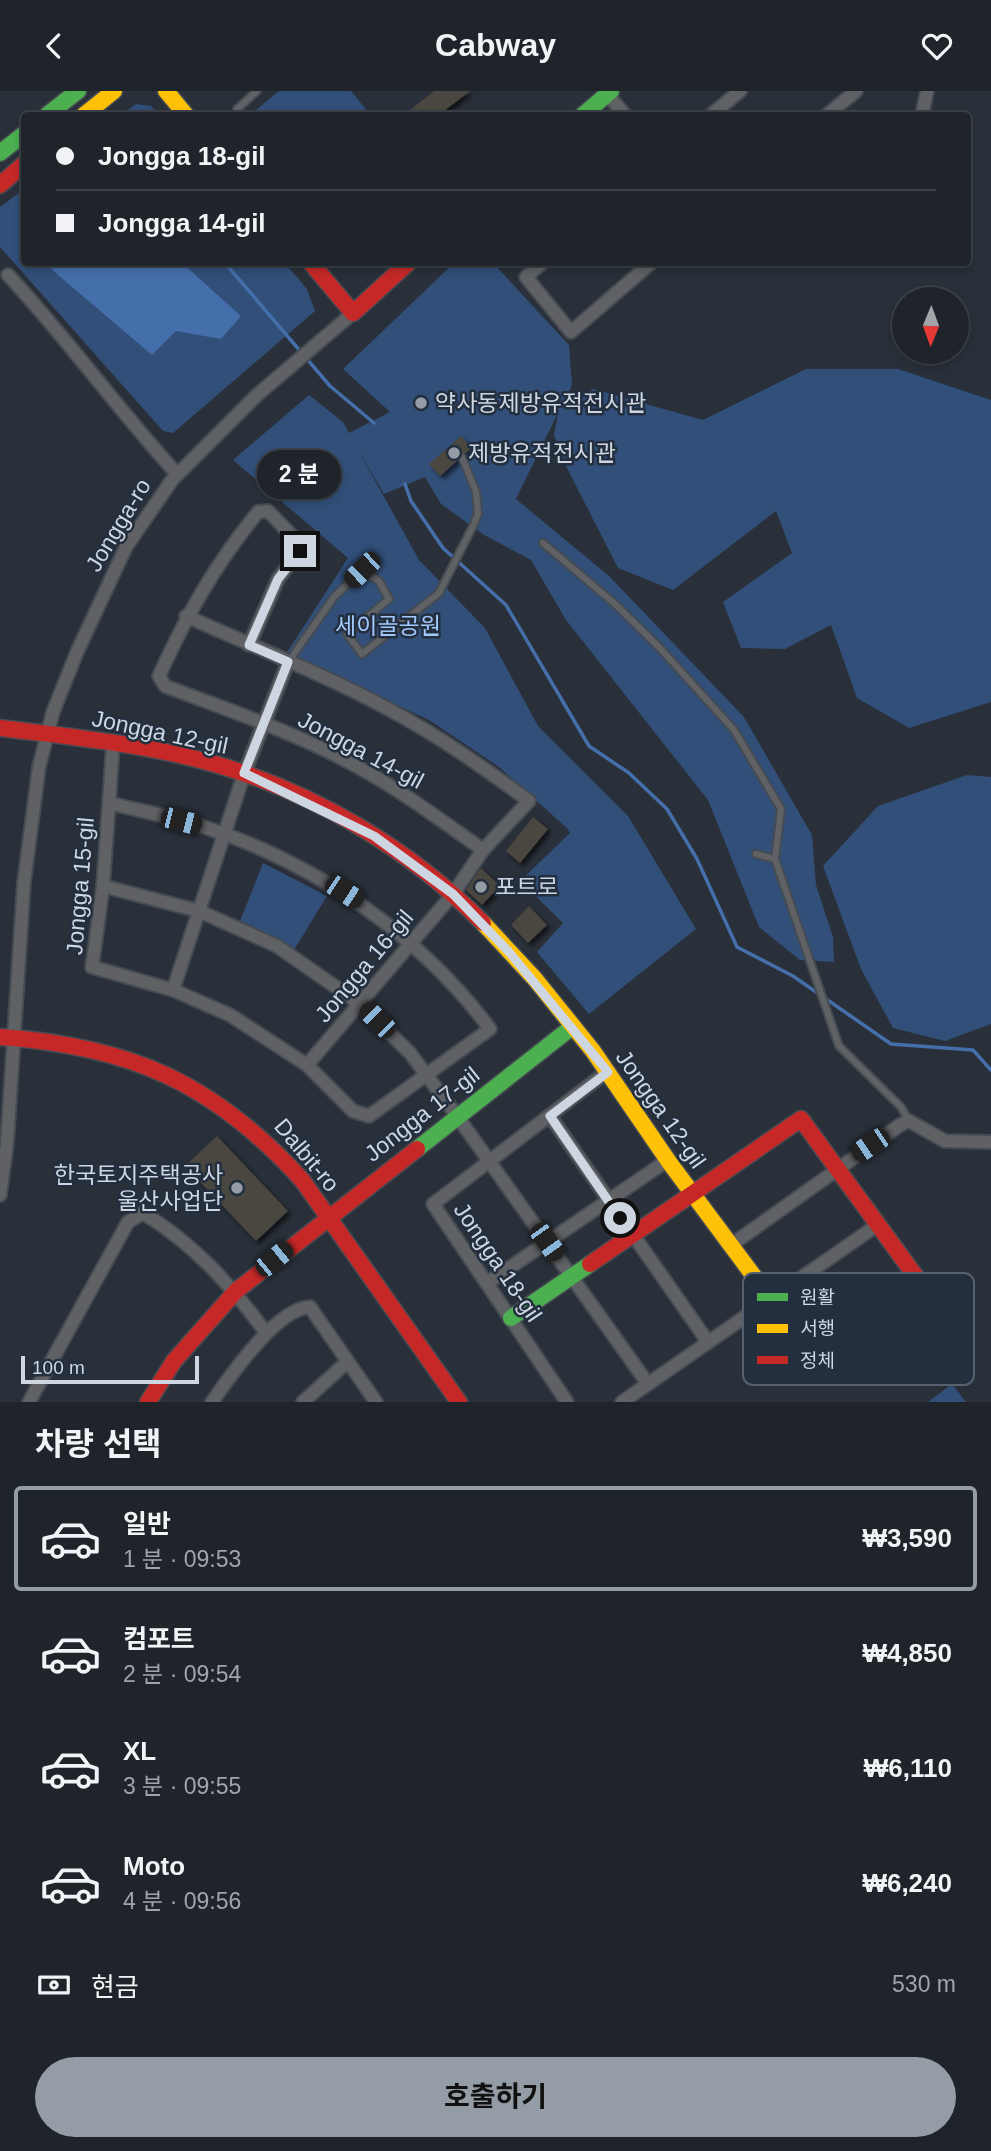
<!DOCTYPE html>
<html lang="ko">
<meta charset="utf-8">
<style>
body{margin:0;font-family:Helvetica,"Noto Sans KR",sans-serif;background:#2c3037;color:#f1f3f6;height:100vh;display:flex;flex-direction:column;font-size:26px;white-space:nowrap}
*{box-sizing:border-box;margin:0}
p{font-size:23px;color:#a1a4a9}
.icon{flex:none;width:38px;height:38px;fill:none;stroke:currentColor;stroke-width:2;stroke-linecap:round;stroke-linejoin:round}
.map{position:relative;height:1311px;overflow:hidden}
.panel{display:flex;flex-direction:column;background:#1f242b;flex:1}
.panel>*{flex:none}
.guide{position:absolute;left:21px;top:21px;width:950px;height:154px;border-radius:7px;box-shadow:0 4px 10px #0003,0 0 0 2px #3c4147;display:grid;align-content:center;height:154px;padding:0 35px;background:#1f242b}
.needle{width:46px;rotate:181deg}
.buttons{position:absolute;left:892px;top:196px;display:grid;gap:14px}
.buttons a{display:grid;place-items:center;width:77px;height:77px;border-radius:50%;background:#1f242b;box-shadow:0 4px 10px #0003,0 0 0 2px #3c4147;font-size:35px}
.scale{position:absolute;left:21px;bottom:18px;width:178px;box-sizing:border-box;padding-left:7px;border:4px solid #ced6e1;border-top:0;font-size:19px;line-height:24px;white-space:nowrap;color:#ced6e1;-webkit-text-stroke:5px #232f3f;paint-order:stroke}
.end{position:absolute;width:32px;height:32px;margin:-16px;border:9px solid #ced6e1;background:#111;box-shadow:0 0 0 4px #111}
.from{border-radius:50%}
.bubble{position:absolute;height:49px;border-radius:24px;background:#1f242b;box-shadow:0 4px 10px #0003,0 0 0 2px #3c4147;font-size:23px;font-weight:700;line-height:49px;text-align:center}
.car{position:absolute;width:21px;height:42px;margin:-21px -10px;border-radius:9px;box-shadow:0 0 5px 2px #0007;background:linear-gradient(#222 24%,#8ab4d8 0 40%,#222 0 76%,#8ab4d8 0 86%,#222 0)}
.guide b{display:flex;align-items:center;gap:24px;height:66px;font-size:26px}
.guide b+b{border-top:2px solid #3c4147}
.guide i{width:18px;height:18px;background:#f1f3f6}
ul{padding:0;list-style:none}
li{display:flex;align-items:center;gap:21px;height:105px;margin:0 14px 10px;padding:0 21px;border:4px solid transparent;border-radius:7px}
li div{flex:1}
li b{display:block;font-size:26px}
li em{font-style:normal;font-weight:700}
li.on{border-color:#949ca6}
li>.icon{width:63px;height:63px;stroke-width:1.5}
h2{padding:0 35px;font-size:32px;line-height:84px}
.pay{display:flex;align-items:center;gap:18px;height:77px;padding:0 35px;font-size:26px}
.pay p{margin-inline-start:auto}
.cta{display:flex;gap:14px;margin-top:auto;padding:14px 35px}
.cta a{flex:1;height:80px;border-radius:42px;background:#949ca6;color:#111;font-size:28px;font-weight:700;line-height:80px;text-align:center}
header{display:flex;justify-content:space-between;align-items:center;height:91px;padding:0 35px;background:#1f242b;font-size:32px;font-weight:700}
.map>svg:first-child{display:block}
</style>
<header><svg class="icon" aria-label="back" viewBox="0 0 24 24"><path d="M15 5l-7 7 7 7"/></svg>Cabway<svg class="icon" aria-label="heart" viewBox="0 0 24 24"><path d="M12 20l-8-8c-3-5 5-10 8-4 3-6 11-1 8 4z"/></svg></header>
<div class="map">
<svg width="991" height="1311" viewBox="0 0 991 1311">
<defs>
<filter id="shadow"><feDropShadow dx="3.5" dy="3.5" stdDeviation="2" flood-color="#0009"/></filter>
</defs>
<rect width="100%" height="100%" fill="#293039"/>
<g fill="#314f79">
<polygon points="279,0 351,0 369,22 250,24"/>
<polygon points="136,13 151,15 159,24 121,24"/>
<polygon points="24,98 24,172 285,172 307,198 315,220 173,342 163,340 0,156 0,116"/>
<polygon points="454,172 493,172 569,254 572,294 562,315 593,298 703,329 806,278 898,278 991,309 991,611 909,637 857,607 831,534 785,558 741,557 723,511 792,462 776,420 673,499 618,477 568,379 554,344 558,322 516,408 609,485 744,626 812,744 816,794 833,846 834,871 800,869 759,836 708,709 566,529 531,469 484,444 441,413 425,386 384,403 357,357 419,469 485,537 538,635 628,725 696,838 589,923 537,861 563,832 520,790 570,742 568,738 499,676 429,629 286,563 348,467 233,369 309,304 343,331 349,342 390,321 343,278"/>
<polygon points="967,684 991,686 991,933 945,950 893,937 861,878 823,775 878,715"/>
<polygon points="263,772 327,805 294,859 240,830"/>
<polygon points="952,1293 966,1311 928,1311"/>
</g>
<polygon fill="#456faa" points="58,172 182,172 241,225 221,248 176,240 152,264 51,178"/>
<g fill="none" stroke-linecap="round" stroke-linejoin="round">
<g stroke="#456faa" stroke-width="3.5">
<polyline points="129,22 129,24"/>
<polyline points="225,172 330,295 374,332"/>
<polyline points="405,393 411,410 443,457 506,514 589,655 629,682 667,718 697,768 737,856 793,885 891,953 973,959 991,979"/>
</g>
</g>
<g fill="#4a4640" filter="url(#shadow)">
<polygon points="434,0 470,0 439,24 404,24"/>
<polygon points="461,345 472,357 466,362 458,362 457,370 440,385 429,373"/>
<polygon points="533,726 548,738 520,772 506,760"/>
<polygon points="481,777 500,795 482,814 466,799"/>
<polygon points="529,815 547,834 528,852 511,834"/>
<polygon points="217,1045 288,1120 256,1150 185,1075"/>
</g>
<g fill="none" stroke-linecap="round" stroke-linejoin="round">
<g stroke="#454b52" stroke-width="10">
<g id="lane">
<polyline points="237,24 237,18 257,0"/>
<polyline points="543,452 615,513 659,556 734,639 781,718 775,768 839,955 901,1016 909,1030"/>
<polyline points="289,570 334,506 362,479 379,490 389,508 347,543 362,563 439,502 474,433 478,422 476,401 462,366"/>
<polyline points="756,763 775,768"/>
</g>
</g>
<g stroke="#454b52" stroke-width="16">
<g id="street">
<polyline points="607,3 625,24"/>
<polyline points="711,24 740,0"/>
<polyline points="827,24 856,0"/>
<polyline points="922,24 927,0"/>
<polyline points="542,172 526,186 571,241 651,172"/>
<path d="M8 184C68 248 118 319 177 383"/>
<path d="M186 525C254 556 324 583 390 619 439 645 484 677 529 710L483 759C442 730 402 700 358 676 297 642 230 620 165 595L159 585C187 523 215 474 258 421L268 420 299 452 300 459 278 488 249 554"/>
<path d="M109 712C141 720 175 726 207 737 317 773 421 845 490 938L369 1025 353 1020 307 974 230 924 173 899 92 876 103 795Z"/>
<polyline points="109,712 113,652"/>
<polyline points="103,795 199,820 277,855 360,913 410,962 457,1025 648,1293"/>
<polyline points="173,899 244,683 288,571"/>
<polyline points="307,974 453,803 483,759"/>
<polyline points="550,1025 708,1251"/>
<polyline points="0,1104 7,1052 24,791 39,676 53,621 77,561 126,456 172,389 256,305 353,222"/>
<polyline points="731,1154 900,1034 909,1030 945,1050 991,1051"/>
<polyline points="487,1192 668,1069"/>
<path d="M29 1311 128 1131 143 1122C194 1153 232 1195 266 1242"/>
<path d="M212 1311C230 1285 277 1217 310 1216L376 1311"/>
<polyline points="303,1311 347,1271"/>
<polyline points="567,1311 433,1113 608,980"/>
<polyline points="622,1311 876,1135"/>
</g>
</g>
<g stroke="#454b52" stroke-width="19">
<g id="fast">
<polyline points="47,24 78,0"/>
<polyline points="583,24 611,0"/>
<polyline points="0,62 24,43"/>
<polyline points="417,1058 572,936"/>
<polyline points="511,1227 590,1173"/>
</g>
</g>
<g stroke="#454b52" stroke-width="19">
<g id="slow">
<polyline points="166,0 186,24"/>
<polyline points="84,24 114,0"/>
<polyline points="483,832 535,888 593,960 669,1071 811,1262 844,1245"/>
</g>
</g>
<g stroke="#454b52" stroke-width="19">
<g id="jam">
<polyline points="0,94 24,73"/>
<polyline points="311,172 353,222 408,172"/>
<path d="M0 637C72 646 145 653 215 673 315 702 410 758 483 832"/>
<path d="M0 946C130 955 214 992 302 1089L459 1311"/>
<polyline points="590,1173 801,1028 919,1190 844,1245"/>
<polyline points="148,1311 174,1270 236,1200 417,1058"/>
</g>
</g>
<use href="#lane" stroke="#5f6164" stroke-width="6"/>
<use href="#street" stroke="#5f6164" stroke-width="12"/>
<use href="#fast" stroke="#4caf50" stroke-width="16"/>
<use href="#slow" stroke="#ffc107" stroke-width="16"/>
<use href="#jam" stroke="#c62828" stroke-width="16"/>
</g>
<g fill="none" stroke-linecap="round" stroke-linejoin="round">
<polyline stroke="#ced6e1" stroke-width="9" points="300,460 278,488 249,554 288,571 244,682 374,745 453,803 509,861 608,981 550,1025 620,1127"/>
</g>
<g fill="#949ca6" stroke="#232f3f" stroke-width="2.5">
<circle cx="421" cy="312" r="7"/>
<circle cx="454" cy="362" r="7"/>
<circle cx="481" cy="796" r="7"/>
<circle cx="237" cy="1097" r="7"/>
</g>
<g text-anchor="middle" stroke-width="5" stroke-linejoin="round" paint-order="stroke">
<g font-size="23" fill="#ced6e1" stroke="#232f3f" text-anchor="start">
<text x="435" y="320">약사동제방유적전시관</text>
<text x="468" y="370">제방유적전시관</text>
<text x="495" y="804">포트로</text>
<text x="223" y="1092" text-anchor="end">한국토지주택공사<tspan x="223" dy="26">울산사업단</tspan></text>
</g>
<g font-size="23" fill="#ced6e1" stroke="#232f3f">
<text transform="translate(118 434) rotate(-59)" y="8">Jongga-ro</text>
<text transform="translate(160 641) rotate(12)" y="8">Jongga 12-gil</text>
<text transform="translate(361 659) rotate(28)" y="8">Jongga 14-gil</text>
<text transform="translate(80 795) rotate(-85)" y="8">Jongga 15-gil</text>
<text transform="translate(364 875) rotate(-50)" y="8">Jongga 16-gil</text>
<text transform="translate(661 1018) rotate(55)" y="8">Jongga 12-gil</text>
<text transform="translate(422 1023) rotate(-38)" y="8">Jongga 17-gil</text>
<text transform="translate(307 1064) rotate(50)" y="8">Dalbit-ro</text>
<text transform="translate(498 1171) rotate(56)" y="8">Jongga 18-gil</text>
</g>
<g font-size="23" fill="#a2c7fc" stroke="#232f3f">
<text x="388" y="543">세이골공원</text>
</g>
</g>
<rect x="743" y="1182" width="231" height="112" rx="10" fill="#232f3f" stroke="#566170" stroke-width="2"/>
<rect x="757" y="1202" width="31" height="8" fill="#4caf50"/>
<rect x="757" y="1233" width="31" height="9" fill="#ffc107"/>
<rect x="757" y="1265" width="31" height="8" fill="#c62828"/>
<g font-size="19" fill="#ced6e1">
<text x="800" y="1213">원활</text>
<text x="800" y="1244">서행</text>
<text x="800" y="1276">정체</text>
</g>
</svg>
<div class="buttons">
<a><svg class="needle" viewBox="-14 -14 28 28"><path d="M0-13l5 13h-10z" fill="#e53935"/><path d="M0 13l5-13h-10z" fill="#a1a4a9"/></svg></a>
</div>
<div class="scale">100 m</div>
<i class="end from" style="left:620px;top:1127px"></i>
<i class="end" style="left:300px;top:460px"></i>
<div class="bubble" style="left:257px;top:359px;width:84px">2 분</div>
<i class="car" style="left:362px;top:479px;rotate:226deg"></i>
<i class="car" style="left:181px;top:730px;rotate:104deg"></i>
<i class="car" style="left:344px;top:801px;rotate:123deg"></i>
<i class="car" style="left:377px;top:929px;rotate:315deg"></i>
<i class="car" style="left:870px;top:1054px;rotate:236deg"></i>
<i class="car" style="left:547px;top:1151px;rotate:144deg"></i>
<i class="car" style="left:274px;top:1168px;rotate:51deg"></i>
<div class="guide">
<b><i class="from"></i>Jongga 18-gil</b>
<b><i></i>Jongga 14-gil</b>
</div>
</div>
<section class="panel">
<h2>차량 선택</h2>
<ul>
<li class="on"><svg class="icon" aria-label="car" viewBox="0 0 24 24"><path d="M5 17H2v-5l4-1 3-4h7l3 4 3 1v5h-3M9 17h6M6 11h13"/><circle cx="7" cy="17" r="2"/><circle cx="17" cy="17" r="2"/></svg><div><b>일반</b><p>1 분 · 09:53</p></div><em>₩3,590</em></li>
<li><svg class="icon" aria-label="car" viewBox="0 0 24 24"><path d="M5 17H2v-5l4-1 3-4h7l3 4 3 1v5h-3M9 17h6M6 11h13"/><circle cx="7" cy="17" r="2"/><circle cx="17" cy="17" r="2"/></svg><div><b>컴포트</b><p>2 분 · 09:54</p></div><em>₩4,850</em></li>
<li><svg class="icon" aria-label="car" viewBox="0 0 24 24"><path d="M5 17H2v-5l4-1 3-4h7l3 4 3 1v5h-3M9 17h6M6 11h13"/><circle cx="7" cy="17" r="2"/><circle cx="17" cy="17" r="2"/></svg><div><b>XL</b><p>3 분 · 09:55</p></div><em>₩6,110</em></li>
<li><svg class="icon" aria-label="car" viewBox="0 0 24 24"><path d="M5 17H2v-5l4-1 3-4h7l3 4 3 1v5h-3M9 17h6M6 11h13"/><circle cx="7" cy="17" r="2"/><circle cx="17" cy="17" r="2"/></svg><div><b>Moto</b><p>4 분 · 09:56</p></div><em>₩6,240</em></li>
</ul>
<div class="pay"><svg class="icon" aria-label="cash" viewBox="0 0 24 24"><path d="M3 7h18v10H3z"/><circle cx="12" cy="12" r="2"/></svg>현금<p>530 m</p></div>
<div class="cta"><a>호출하기</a></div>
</section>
